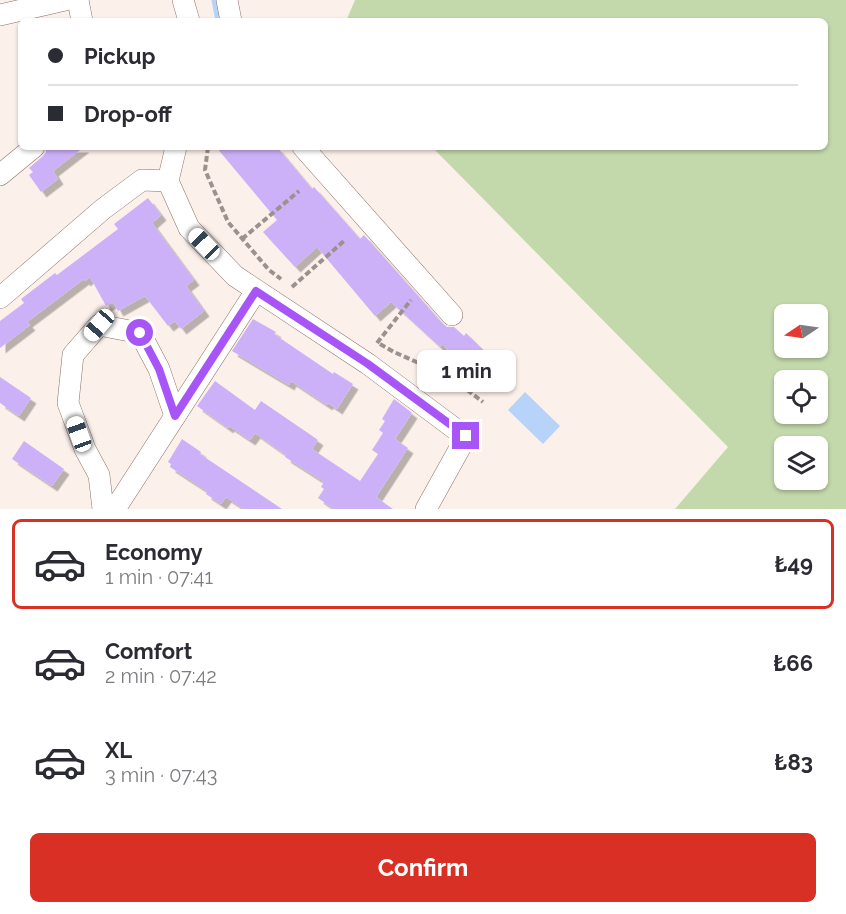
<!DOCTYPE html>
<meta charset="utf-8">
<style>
body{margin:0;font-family:Raleway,sans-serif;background:#f7f7f7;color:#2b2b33;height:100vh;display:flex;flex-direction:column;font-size:22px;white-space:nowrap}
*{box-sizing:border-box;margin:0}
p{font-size:20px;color:#7c7c81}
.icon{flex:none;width:33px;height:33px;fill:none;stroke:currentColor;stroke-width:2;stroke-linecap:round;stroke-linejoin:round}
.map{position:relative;height:509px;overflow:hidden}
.drawer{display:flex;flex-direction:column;background:#fff;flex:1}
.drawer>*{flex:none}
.guide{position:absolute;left:18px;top:18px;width:810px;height:132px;border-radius:9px;box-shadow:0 2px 4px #0004;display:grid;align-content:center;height:132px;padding:0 30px;background:#fff}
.needle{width:39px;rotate:257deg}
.fabs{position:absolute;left:774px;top:304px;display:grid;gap:12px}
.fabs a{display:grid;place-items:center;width:54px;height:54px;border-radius:9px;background:#fff;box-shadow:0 2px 4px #0004;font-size:30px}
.end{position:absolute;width:27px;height:27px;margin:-14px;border:8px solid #a855f7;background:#fff;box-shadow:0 0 0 3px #fff}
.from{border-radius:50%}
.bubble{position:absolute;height:42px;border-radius:9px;background:#fff;box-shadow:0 2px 4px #0004;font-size:20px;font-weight:700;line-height:42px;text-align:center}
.car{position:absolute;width:18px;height:36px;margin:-18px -9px;border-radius:8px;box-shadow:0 0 4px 2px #0007;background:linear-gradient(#fff 24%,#345 0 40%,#fff 0 76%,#345 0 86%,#fff 0)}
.guide b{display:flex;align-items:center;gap:21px;height:57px;font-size:22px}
.guide b+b{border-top:2px solid #e1e1e2}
.guide i{width:15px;height:15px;background:#2b2b33}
ul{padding:10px 0 0;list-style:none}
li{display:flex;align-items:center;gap:18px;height:90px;margin:0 12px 9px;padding:0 18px;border:3px solid transparent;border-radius:9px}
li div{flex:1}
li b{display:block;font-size:22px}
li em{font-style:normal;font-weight:700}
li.active{border-color:#d93025}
li>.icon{width:54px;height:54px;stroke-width:1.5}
.cta{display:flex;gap:12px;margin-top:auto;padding:12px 30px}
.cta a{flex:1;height:69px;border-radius:9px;background:#d93025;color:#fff;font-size:24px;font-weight:700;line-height:69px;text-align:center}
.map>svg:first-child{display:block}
</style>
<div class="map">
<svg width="846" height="509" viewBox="0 0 846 509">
<defs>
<filter id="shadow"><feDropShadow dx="5.5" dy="5.5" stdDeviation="0" flood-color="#0004"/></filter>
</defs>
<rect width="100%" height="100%" fill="#fcf0eb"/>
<path fill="#c4d9ab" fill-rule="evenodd" d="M355 0H846V509H675L728 447 432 147H825V21H346ZM784 315H818V348H784ZM784 381H818V414H784ZM784 447H818V480H784Z"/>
<polygon fill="#b8d3fa" points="525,392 560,426 543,444 508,410"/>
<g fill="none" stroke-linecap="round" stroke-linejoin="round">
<polyline stroke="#b8d3fa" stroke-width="7" points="215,0 219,21"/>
</g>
<g fill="#cdb1f8" filter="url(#shadow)">
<polygon points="46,147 84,147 53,171 58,179 41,192 29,175 33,172 29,168 43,156 46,152"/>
<polygon points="216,147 277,147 312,189 314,187 360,239 364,235 442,323 447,327 454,327 464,336 466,333 502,368 485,385 442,344 440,347 391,302 375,316 317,247 295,267 263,232 277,220"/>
<polygon points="148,198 161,215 152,223 194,280 186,286 204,311 181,329 175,321 168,326 145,296 118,311 113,302 106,306 90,277 85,281 84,279 27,322 30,325 0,348 0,321 24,303 21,299 55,273 57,275 118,229 114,224"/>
<polygon points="253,319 276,332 274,334 333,374 334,372 353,384 337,409 328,403 327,405 291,381 289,385 232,351"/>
<polygon points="0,377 31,398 19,416 0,403"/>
<polygon points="215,381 255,410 261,401 308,433 318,440 312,449 360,481 378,454 372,450 383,433 379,430 385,421 382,419 394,399 412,413 395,439 408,448 376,497 393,509 334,509 318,498 324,489 321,487 324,482 285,457 286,455 255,433 250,440 229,426 228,428 197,406"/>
<polygon points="182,439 201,452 200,454 282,509 244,509 226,497 221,504 206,494 207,491 170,467 171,464 168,462"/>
<polygon points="24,441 64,469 52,486 12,459"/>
</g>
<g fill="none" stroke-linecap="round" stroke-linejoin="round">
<g stroke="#8b7267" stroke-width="22">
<g id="street">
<polyline points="78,0 82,21"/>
<polyline points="183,0 189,21"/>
<polyline points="227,0 231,21"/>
<polyline points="0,15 65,0"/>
<polyline points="176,147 168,181 189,228 235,276 368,364 466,437 426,509"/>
<polyline points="303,147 452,315"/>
<polyline points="0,175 34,147"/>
<polyline points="0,298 103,209 142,180 168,181"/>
<polyline points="103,509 99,475 85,449 68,403 73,355 99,325 140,333 159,369 175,416"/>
<polyline points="115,509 256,291"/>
</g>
</g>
<g stroke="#9c918c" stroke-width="4" stroke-dasharray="6 3" stroke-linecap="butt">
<polyline points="208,147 205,170 228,222 269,270 281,279"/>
<polyline points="242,239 299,191"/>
<polyline points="292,287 345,240"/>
<polyline points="377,343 411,300"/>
<polyline points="380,344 394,352 450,377 483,402"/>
</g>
<use href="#street" stroke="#fff" stroke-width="21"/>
</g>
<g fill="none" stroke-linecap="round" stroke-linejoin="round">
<polyline stroke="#a855f7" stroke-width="8" points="140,333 159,369 175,416 256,291 368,364 466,436"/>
</g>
</svg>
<div class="fabs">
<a><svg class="needle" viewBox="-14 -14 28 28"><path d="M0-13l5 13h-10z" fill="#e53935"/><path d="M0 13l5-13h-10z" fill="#7c7c81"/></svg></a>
<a><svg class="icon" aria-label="locate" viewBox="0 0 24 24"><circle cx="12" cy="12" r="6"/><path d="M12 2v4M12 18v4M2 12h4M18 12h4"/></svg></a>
<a><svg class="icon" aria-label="layers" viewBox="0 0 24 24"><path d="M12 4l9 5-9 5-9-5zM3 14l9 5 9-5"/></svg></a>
</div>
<i class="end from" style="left:140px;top:333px"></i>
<i class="end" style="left:466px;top:436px"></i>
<div class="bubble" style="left:417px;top:350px;width:99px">1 min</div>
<i class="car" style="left:204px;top:244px;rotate:316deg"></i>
<i class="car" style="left:99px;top:325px;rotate:221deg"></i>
<i class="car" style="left:79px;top:434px;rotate:340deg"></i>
<div class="guide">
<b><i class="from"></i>Pickup</b>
<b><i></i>Drop-off</b>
</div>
</div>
<section class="drawer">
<ul>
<li class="active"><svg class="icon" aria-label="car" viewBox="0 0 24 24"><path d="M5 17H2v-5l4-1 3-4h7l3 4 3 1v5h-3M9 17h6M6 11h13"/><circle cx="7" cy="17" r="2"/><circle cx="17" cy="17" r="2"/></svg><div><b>Economy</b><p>1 min · 07:41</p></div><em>₺49</em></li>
<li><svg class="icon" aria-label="car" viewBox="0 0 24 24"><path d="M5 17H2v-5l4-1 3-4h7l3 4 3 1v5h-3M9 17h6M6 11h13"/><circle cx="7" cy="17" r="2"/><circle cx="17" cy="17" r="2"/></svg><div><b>Comfort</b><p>2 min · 07:42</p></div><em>₺66</em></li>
<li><svg class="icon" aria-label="car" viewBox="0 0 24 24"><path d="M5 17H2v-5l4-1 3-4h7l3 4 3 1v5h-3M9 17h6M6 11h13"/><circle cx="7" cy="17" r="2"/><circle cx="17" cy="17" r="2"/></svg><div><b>XL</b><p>3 min · 07:43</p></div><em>₺83</em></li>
</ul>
<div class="cta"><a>Confirm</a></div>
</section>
